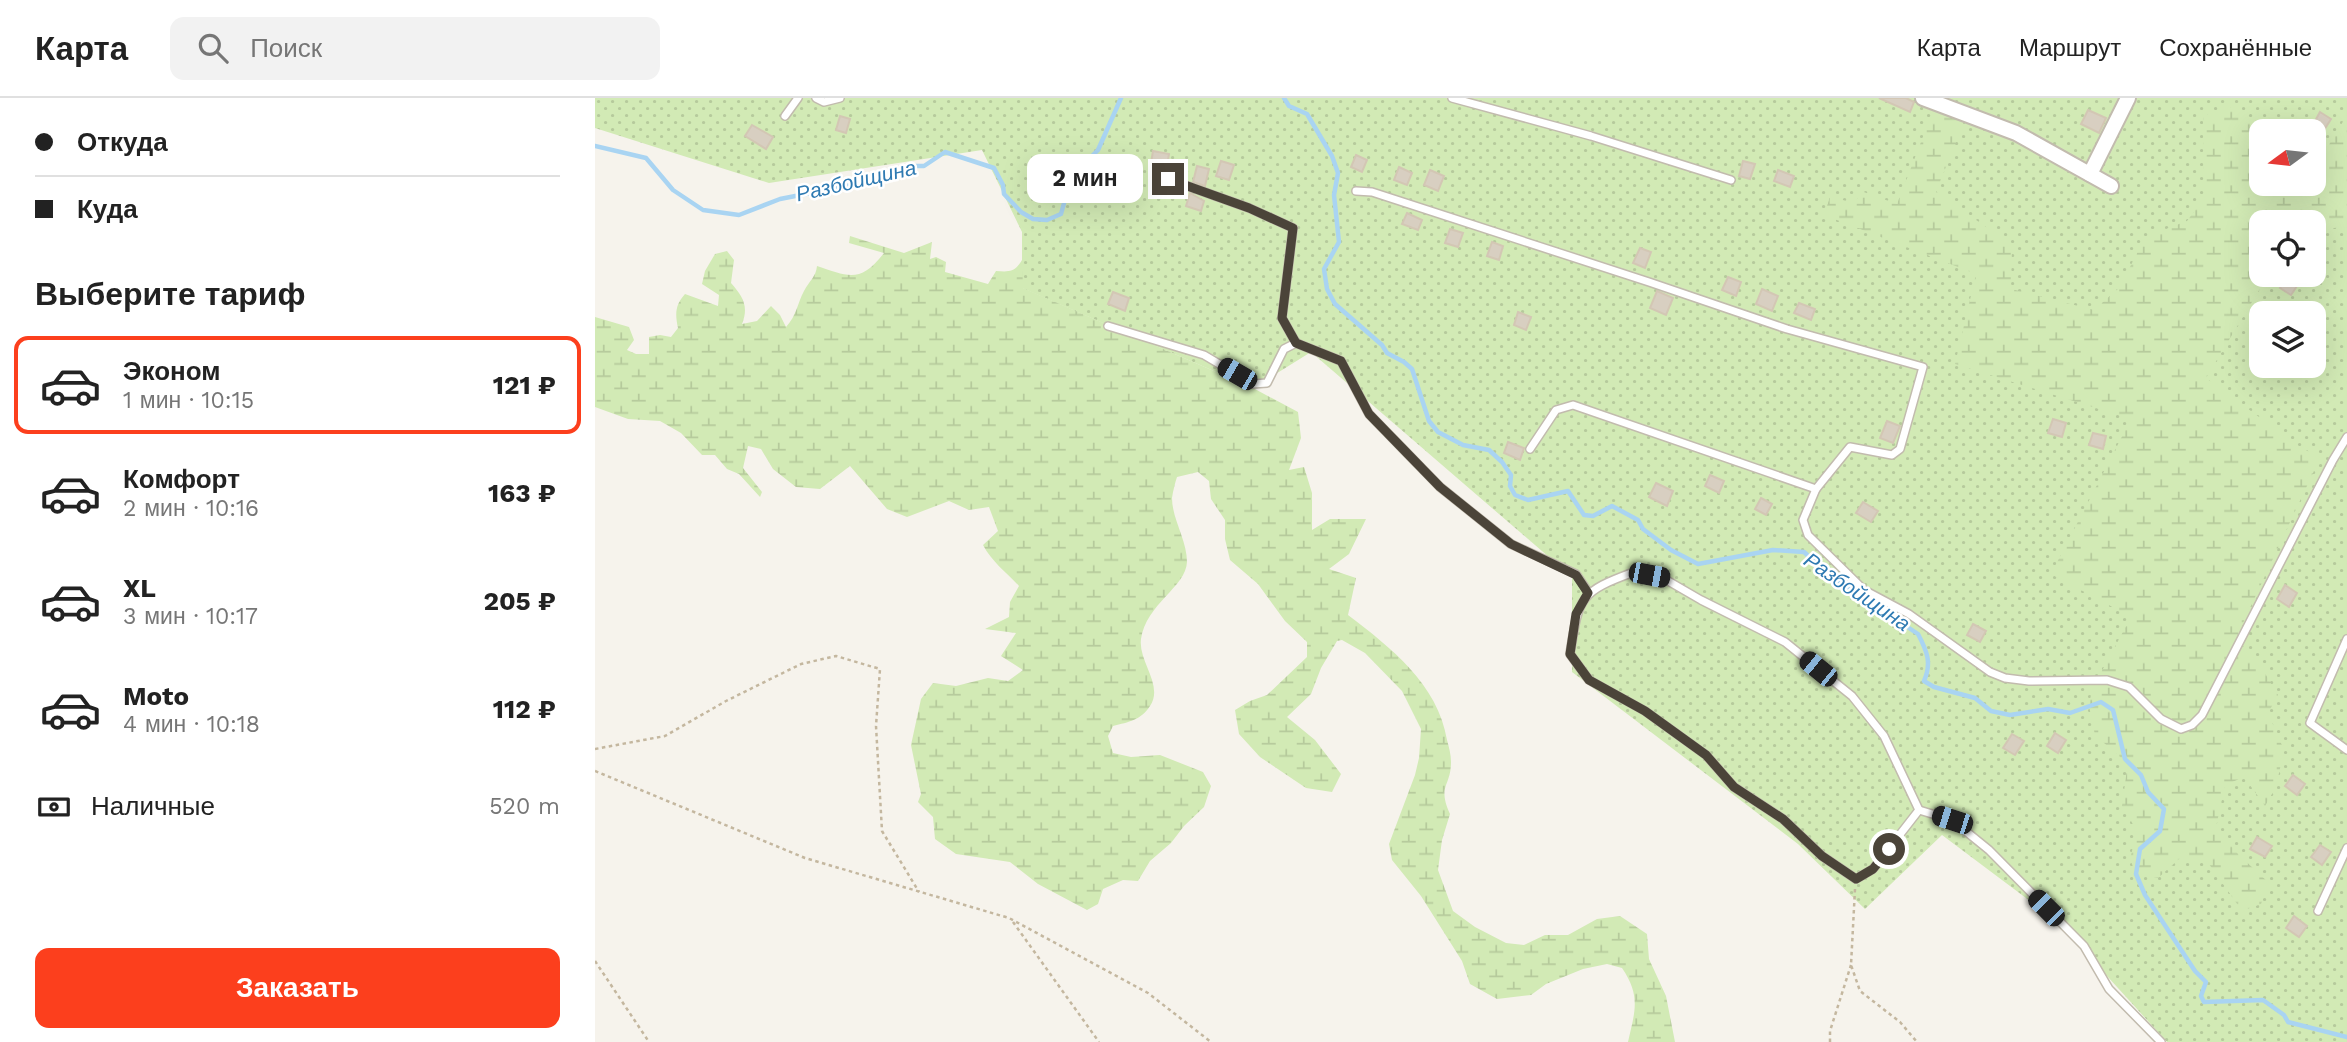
<!DOCTYPE html>
<html lang="ru">
<meta charset="utf-8">
<style>
body{margin:0;font-family:"Work Sans",sans-serif;background:#f2f2f2;color:#222;height:100vh;display:flex;flex-direction:column;font-size:26px;white-space:nowrap}
*{box-sizing:border-box;margin:0}
p{font-size:23px;color:#767676}
.icon{flex:none;width:38px;height:38px;fill:none;stroke:currentColor;stroke-width:2;stroke-linecap:round;stroke-linejoin:round}
.map{position:relative;flex:1;overflow:hidden}
.side{display:flex;flex-direction:column;background:#fff;width:595px}
.side>*{flex:none}
.banner{display:grid;align-content:center;height:154px;padding:0 35px;background:#fff}
.needle{width:46px;rotate:255deg}
.tools{position:absolute;left:1654px;top:21px;display:grid;gap:14px}
.tools a{display:grid;place-items:center;width:77px;height:77px;border-radius:14px;background:#fff;box-shadow:0 7px 28px #0002;font-size:35px}
.end{position:absolute;width:32px;height:32px;margin:-16px;border:9px solid #4b4439;background:#fff;box-shadow:0 0 0 4px #fff}
.from{border-radius:50%}
.bubble{position:absolute;height:49px;border-radius:14px;background:#fff;box-shadow:0 7px 28px #0002;font-size:23px;font-weight:700;line-height:49px;text-align:center}
.car{position:absolute;width:21px;height:42px;margin:-21px -10px;border-radius:9px;box-shadow:0 0 5px 2px #0007;background:linear-gradient(#222 24%,#8ab4d8 0 40%,#222 0 76%,#8ab4d8 0 86%,#222 0)}
.banner b{display:flex;align-items:center;gap:24px;height:66px;font-size:26px}
.banner b+b{border-top:2px solid #e0e0e0}
.banner i{width:18px;height:18px;background:#222}
ul{padding:0;list-style:none}
li{display:flex;align-items:center;gap:21px;height:98px;margin:0 14px 10px;padding:0 21px;border:4px solid transparent;border-radius:14px}
li div{flex:1}
li b{display:block;font-size:26px}
li em{font-style:normal;font-weight:700}
li.current{border-color:#fc3f1d}
li>.icon{width:63px;height:63px;stroke-width:1.5}
h2{padding:0 35px;font-size:32px;line-height:84px}
.pay{display:flex;align-items:center;gap:18px;height:77px;padding:0 35px;font-size:26px}
.pay p{margin-inline-start:auto}
.primary-button{display:flex;gap:14px;margin-top:auto;padding:14px 35px}
.primary-button a{flex:1;height:80px;border-radius:14px;background:#fc3f1d;color:#fff;font-size:28px;font-weight:700;line-height:80px;text-align:center}
header{display:flex;align-items:center;gap:42px;box-sizing:border-box;height:98px;padding:0 35px;background:#fff;border-bottom:2px solid #e0e0e0}
header strong{font-size:33px}
nav{display:flex;gap:38px;margin-inline-start:auto;font-size:24px}
.search{width:490px;height:63px;background:#f2f2f2;display:flex;align-items:center;gap:18px;box-sizing:border-box;padding:0 24px;border-radius:14px;color:#767676;font-size:26px}
main{display:flex;flex:1;min-height:0}
.map>svg:first-child{display:block}
</style>
<header>
<strong>Карта</strong>
<div class="search"><svg class="icon" aria-label="search" viewBox="0 0 24 24"><circle cx="10" cy="10" r="6"/><path d="M15 15l6 6"/></svg>Поиск</div>
<nav><a>Карта</a><a>Маршрут</a><a>Сохранённые</a></nav>
</header>
<main>
<section class="side">
<div class="banner">
<b><i class="from"></i>Откуда</b>
<b><i></i>Куда</b>
</div>
<h2>Выберите тариф</h2>
<ul>
<li class="current"><svg class="icon" aria-label="car" viewBox="0 0 24 24"><path d="M5 17H2v-5l4-1 3-4h7l3 4 3 1v5h-3M9 17h6M6 11h13"/><circle cx="7" cy="17" r="2"/><circle cx="17" cy="17" r="2"/></svg><div><b>Эконом</b><p>1 мин · 10:15</p></div><em>121 ₽</em></li>
<li><svg class="icon" aria-label="car" viewBox="0 0 24 24"><path d="M5 17H2v-5l4-1 3-4h7l3 4 3 1v5h-3M9 17h6M6 11h13"/><circle cx="7" cy="17" r="2"/><circle cx="17" cy="17" r="2"/></svg><div><b>Комфорт</b><p>2 мин · 10:16</p></div><em>163 ₽</em></li>
<li><svg class="icon" aria-label="car" viewBox="0 0 24 24"><path d="M5 17H2v-5l4-1 3-4h7l3 4 3 1v5h-3M9 17h6M6 11h13"/><circle cx="7" cy="17" r="2"/><circle cx="17" cy="17" r="2"/></svg><div><b>XL</b><p>3 мин · 10:17</p></div><em>205 ₽</em></li>
<li><svg class="icon" aria-label="car" viewBox="0 0 24 24"><path d="M5 17H2v-5l4-1 3-4h7l3 4 3 1v5h-3M9 17h6M6 11h13"/><circle cx="7" cy="17" r="2"/><circle cx="17" cy="17" r="2"/></svg><div><b>Moto</b><p>4 мин · 10:18</p></div><em>112 ₽</em></li>
</ul>
<div class="pay"><svg class="icon" aria-label="cash" viewBox="0 0 24 24"><path d="M3 7h18v10H3z"/><circle cx="12" cy="12" r="2"/></svg>Наличные<p>520 m</p></div>
<div class="primary-button"><a>Заказать</a></div>
</section>
<div class="map">
<svg width="1752" height="944" viewBox="0 0 1752 944">
<defs>
<pattern id="grass-dots" width="8" height="8" patternUnits="userSpaceOnUse" patternTransform="scale(1.75)"><rect width="8" height="8" fill="#d2eab5"/><path d="M2 2h.1M6 6h.1" fill="none" stroke="#b6ca9c" stroke-width="1.8" stroke-linecap="round"/></pattern>
<pattern id="wetland-marsh" width="20" height="14" patternUnits="userSpaceOnUse" patternTransform="scale(1.75)"><rect width="20" height="14" fill="#d2eab5"/><path d="M1 5h8M5 5V1M11 12h8M15 12V8" fill="none" stroke="#b6ca9c"/></pattern>
</defs>
<rect width="100%" height="100%" fill="#f6f3ec"/>
<path fill="url(#grass-dots)" fill-rule="evenodd" d="M0 0H1752V944H1572L1463 824 1347 737 1270 811 1203 746 977 574V479L716 254 658 290 427 190V134L387 52 174 85 0 30ZM1666 33H1718V86H1666ZM1666 124H1718V177H1666ZM1666 215H1718V268H1666Z"/>
<g fill="url(#wetland-marsh)">
<polygon points="1343,0 1351,0 1374,11 1341,94 1417,147 1416,191 1499,212 1525,189 1547,145 1558,136 1592,123 1609,100 1608,18 1634,8 1670,33 1666,33 1666,86 1718,86 1719,67 1721,68 1752,17 1752,128 1727,132 1728,169 1719,168 1718,124 1666,124 1666,177 1681,177 1666,189 1611,280 1702,347 1725,360 1641,540 1665,567 1683,597 1673,615 1689,652 1681,689 1670,708 1649,679 1630,687 1621,729 1643,756 1674,785 1666,806 1647,813 1614,766 1584,761 1563,780 1541,776 1535,761 1542,733 1527,708 1532,671 1525,659 1500,637 1494,608 1497,591 1536,519 1456,476 1536,321 1360,266 1381,176 1229,117 1235,99 1260,105 1266,93 1302,106"/>
<path d="M255 138 309 155 337 144 335 161 341 159 351 164 350 174 393 186 401 173C415 174 420 174 427 162L428 190 658 290 703 314 706 340 694 372 709 369 717 395V432L735 421H771L754 456 734 471 761 480 753 517C795 549 843 586 852 642 854 649 856 657 856 664 856 689 842 687 855 716L847 742 843 772 858 813 880 829 911 845 929 847 950 837H973L1002 821 1025 818 1052 836 1054 861 1071 898 1080 944H1033C1040 913 1046 898 1027 870L1012 866 988 871 951 886 936 897 902 901 875 886 867 863 826 798 797 762 794 746 820 677 824 660 826 631 807 593 770 555 747 542 742 543 726 570 716 596 692 619 720 642 746 676 737 694 711 690 665 659 644 636 640 612 655 603 672 597 712 559V544L690 523 663 486 635 462 630 441V422L616 401 614 383 603 374 582 379C580 385 578 393 577 400 577 421 592 442 592 464 591 489 551 506 546 541 543 564 569 587 555 608 546 622 534 624 518 628L513 638 518 655 536 659 565 657 608 674 616 688 609 709 589 728 576 745 555 763 543 783 528 782 508 791 503 806 492 812 443 786 415 764 361 756 340 741 338 719 323 704 326 696 316 647 326 601 338 585 361 588 393 580 413 583 428 572 406 558 421 535 390 531 414 519 415 504 424 488C411 474 397 464 388 447L403 433 394 409 374 412 354 403 312 419 292 411 255 368 225 391 201 389 178 371 166 351 153 348 148 370 167 394 165 399 144 376 132 371 120 357H107L86 335 65 323 33 321 0 309V219L34 229 39 242 32 252 41 256H54V239L65 237 76 239 83 230C80 216 80 207 90 196L123 208 124 197 107 186 110 173 120 156 132 153 139 162 136 185C148 199 154 208 147 226L162 223 176 208 185 217 191 229C202 217 202 206 209 193 214 183 221 179 222 168 254 179 266 185 289 155L254 145Z"/>
</g>
<g fill="none" stroke-linecap="round" stroke-linejoin="round">
<g stroke="#a9d4f2" stroke-width="4.5">
<path d="M689 0 694 8 712 16 737 58 743 75 739 97 744 144 729 171 732 191 740 206 787 247 792 255 809 264 817 271 834 323 843 334 868 347 894 352 907 364 916 377 915 388 920 397 933 402 973 393 989 417 998 418 1017 408 1043 422 1048 431 1076 452 1103 466 1178 452 1209 454 1233 476 1323 536C1332 553 1337 565 1329 583L1339 589 1380 600 1396 613 1415 617 1453 611 1475 615 1506 604 1518 612 1530 661 1546 677 1553 694 1569 711 1565 733 1545 751 1541 776 1550 797 1600 873 1611 884 1606 898 1609 904 1668 902 1689 917 1693 924 1752 939"/>
<polyline points="0,48 51,60 78,92 108,112 144,117 185,101 277,83 314,68 329,68 350,54 399,70 408,87 409,96 426,114 438,121 452,122 466,116 471,98 495,60 503,52 526,0"/>
</g>
</g>
<g fill="#d8cfc1" stroke="#d3c7b4" stroke-width="2">
<polygon points="1284,0 1311,0 1319,4 1315,14"/>
<polygon points="1493,12 1511,20 1504,35 1486,26"/>
<polygon points="1725,14 1736,21 1729,32 1719,25"/>
<polygon points="245,18 255,21 251,35 241,32"/>
<polygon points="157,27 178,39 171,51 150,38"/>
<polygon points="558,53 574,56 572,68 556,65"/>
<polygon points="761,57 772,62 767,74 756,69"/>
<polygon points="626,63 639,67 634,82 621,78"/>
<polygon points="1148,63 1160,66 1155,81 1144,78"/>
<polygon points="602,68 614,71 610,88 598,84"/>
<polygon points="804,69 817,75 812,87 799,82"/>
<polygon points="835,72 849,78 843,93 829,87"/>
<polygon points="1183,72 1199,78 1195,89 1179,83"/>
<polygon points="595,95 609,103 606,113 591,108"/>
<polygon points="812,115 827,122 823,132 807,126"/>
<polygon points="855,131 868,135 863,149 850,145"/>
<polygon points="897,144 908,148 904,162 892,158"/>
<polygon points="1045,150 1056,154 1050,170 1038,165"/>
<polygon points="1693,178 1704,185 1696,197 1685,190"/>
<polygon points="1133,179 1146,184 1141,198 1127,192"/>
<polygon points="1167,191 1183,198 1177,213 1161,206"/>
<polygon points="1062,193 1078,200 1071,217 1055,210"/>
<polygon points="518,194 534,200 530,213 513,206"/>
<polygon points="1204,205 1220,211 1216,222 1199,215"/>
<polygon points="923,214 936,219 931,232 919,227"/>
<polygon points="1458,321 1471,325 1467,339 1453,335"/>
<polygon points="1292,323 1305,328 1298,345 1285,340"/>
<polygon points="1498,335 1511,338 1508,351 1494,347"/>
<polygon points="913,344 929,350 925,362 909,355"/>
<polygon points="1115,377 1129,383 1124,395 1110,388"/>
<polygon points="1061,385 1078,393 1072,408 1054,399"/>
<polygon points="1166,400 1177,406 1171,417 1160,411"/>
<polygon points="1268,404 1283,413 1276,424 1261,415"/>
<polygon points="1690,487 1702,495 1694,509 1682,501"/>
<polygon points="1378,526 1391,533 1385,544 1372,537"/>
<polygon points="1460,635 1471,642 1463,655 1452,648"/>
<polygon points="1417,636 1429,643 1420,657 1408,650"/>
<polygon points="1698,677 1710,686 1702,697 1690,688"/>
<polygon points="1662,739 1677,748 1670,759 1655,751"/>
<polygon points="1725,747 1736,754 1727,767 1716,759"/>
<polygon points="1699,818 1712,828 1704,839 1691,830"/>
</g>
<g fill="none" stroke-linecap="round" stroke-linejoin="round">
<g stroke="#c2bbae" stroke-width="10">
<g id="lane">
<polyline points="221,0 229,4 245,0"/>
<polyline points="857,0 996,38 1136,82"/>
<polyline points="190,18 203,0"/>
<polyline points="573,81 654,110 698,130 687,220 701,245 746,263 774,316 845,389 916,446 981,476 994,495"/>
<polyline points="761,93 777,94 1054,184 1192,231 1328,269 1305,351 1297,357 1255,349 1221,391 1208,422 1213,437 1269,492 1314,516 1395,574 1410,580 1434,583 1512,582 1534,589 1566,621 1586,631 1597,627 1607,617 1738,362 1752,339"/>
<polyline points="513,228 609,257 658,286 672,285 689,251 701,245"/>
<polyline points="935,351 961,312 978,307 1221,391"/>
<path d="M1039 474 1068 480 1106 502 1190 544 1257 598 1289 638 1324 712 1278 771 1261 781 1227 758 1188 721 1139 689 1111 657 1050 613 994 582 975 556C984 499 984 494 1039 474Z"/>
<polyline points="1752,541 1715,625 1752,652"/>
<polyline points="1324,712 1357,722 1394,752 1489,848 1514,891 1566,944"/>
<polyline points="1723,813 1752,750"/>
</g>
</g>
<g stroke="#c2bbae" stroke-width="18">
<g id="street">
<polyline points="1328,0 1421,35 1516,88"/>
<polyline points="1495,76 1533,0"/>
</g>
</g>
<g stroke="#c4b79f" stroke-width="2.5" stroke-dasharray="3.5 3.5" stroke-linecap="butt">
<polyline points="0,651 70,638 131,603 206,566 241,558 285,571 281,628 287,733 324,794"/>
<polyline points="0,673 210,760 414,820 553,895 616,944"/>
<polyline points="1260,791 1256,867 1265,893 1305,924 1322,944"/>
<polyline points="418,824 504,944"/>
<polyline points="0,863 54,944"/>
<polyline points="1235,944 1235,933 1256,867"/>
</g>
<use href="#lane" stroke="#fff" stroke-width="7"/>
<use href="#street" stroke="#fff" stroke-width="14"/>
</g>
<g fill="none" stroke-linecap="round" stroke-linejoin="round">
<polyline stroke="#4b4439" stroke-width="9" points="573,81 654,110 698,130 687,220 701,245 746,263 774,316 845,389 916,446 981,477 993,495 981,516 975,556 994,582 1050,613 1111,657 1139,689 1188,721 1227,758 1261,781 1278,771 1294,751"/>
</g>
<g text-anchor="middle" stroke-width="5" stroke-linejoin="round" paint-order="stroke">
<g font-size="21" font-style="italic" fill="#2e7ab2" stroke="#fff">
<text transform="translate(261 83) rotate(-13)" y="7">Разбойщина</text>
<text transform="translate(1262 494) rotate(34)" y="7">Разбойщина</text>
</g>
</g>
</svg>
<div class="tools">
<a><svg class="needle" viewBox="-14 -14 28 28"><path d="M0-13l5 13h-10z" fill="#e53935"/><path d="M0 13l5-13h-10z" fill="#767676"/></svg></a>
<a><svg class="icon" aria-label="locate" viewBox="0 0 24 24"><circle cx="12" cy="12" r="6"/><path d="M12 2v4M12 18v4M2 12h4M18 12h4"/></svg></a>
<a><svg class="icon" aria-label="layers" viewBox="0 0 24 24"><path d="M12 4l9 5-9 5-9-5zM3 14l9 5 9-5"/></svg></a>
</div>
<i class="end from" style="left:1294px;top:751px"></i>
<i class="end" style="left:573px;top:81px"></i>
<div class="bubble" style="left:432px;top:56px;width:116px">2 мин</div>
<i class="car" style="left:642px;top:276px;rotate:300deg"></i>
<i class="car" style="left:1054px;top:477px;rotate:101deg"></i>
<i class="car" style="left:1223px;top:571px;rotate:309deg"></i>
<i class="car" style="left:1357px;top:722px;rotate:288deg"></i>
<i class="car" style="left:1451px;top:810px;rotate:315deg"></i>
</div>
</main>
